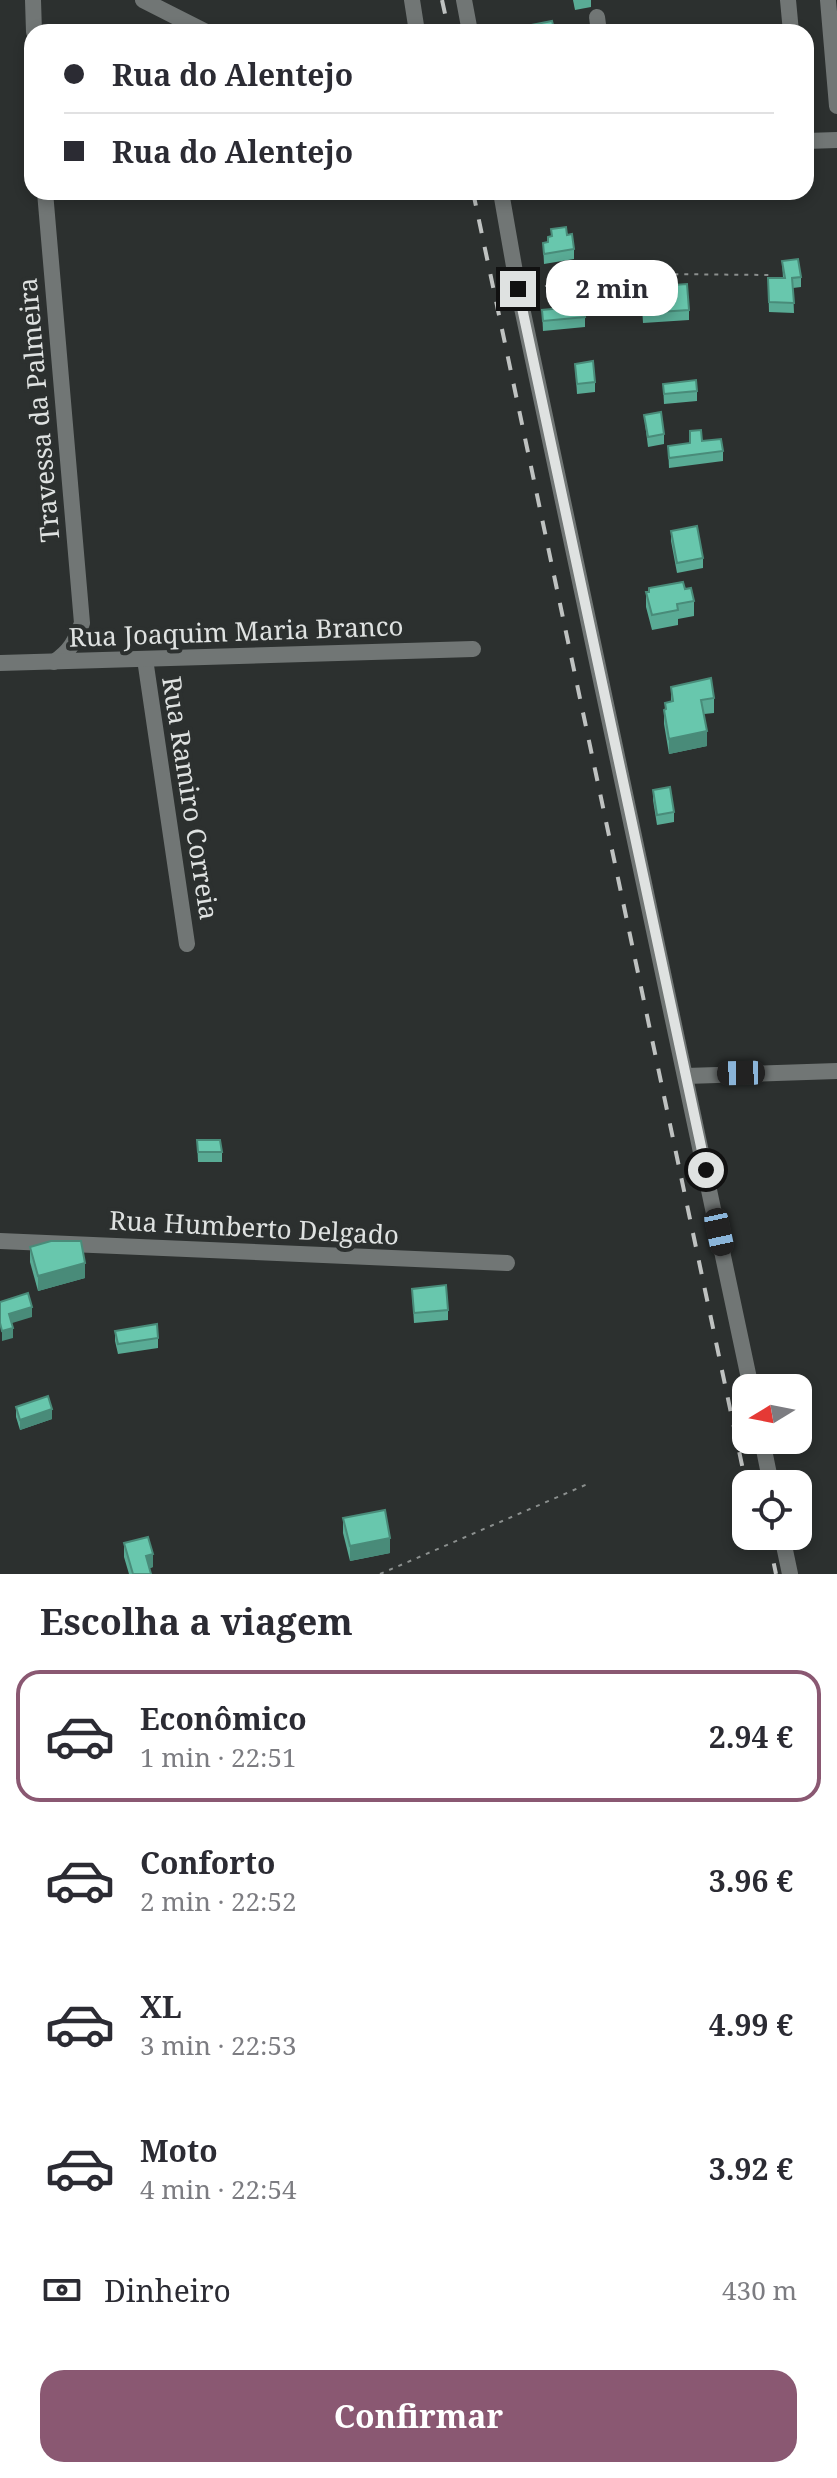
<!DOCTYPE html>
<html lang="pt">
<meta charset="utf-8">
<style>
body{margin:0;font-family:"Noto Serif",serif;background:#f2f2f3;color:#2b2b33;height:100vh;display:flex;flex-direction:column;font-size:30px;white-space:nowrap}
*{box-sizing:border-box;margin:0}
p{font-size:26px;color:#7c7c81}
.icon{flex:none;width:44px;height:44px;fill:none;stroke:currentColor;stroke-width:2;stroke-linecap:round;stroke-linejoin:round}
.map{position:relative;height:1574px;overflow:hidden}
.drawer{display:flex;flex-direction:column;background:#fff;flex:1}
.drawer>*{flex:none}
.top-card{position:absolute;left:24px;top:24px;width:790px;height:176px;border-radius:24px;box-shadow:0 4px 12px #0003;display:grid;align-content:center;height:176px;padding:0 40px;background:#fff}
.needle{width:52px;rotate:260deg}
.buttons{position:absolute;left:732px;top:1374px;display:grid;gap:16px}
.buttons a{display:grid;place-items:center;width:80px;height:80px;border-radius:16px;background:#fff;box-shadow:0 4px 12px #0003;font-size:40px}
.end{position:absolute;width:36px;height:36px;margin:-18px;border:10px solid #dfe2e1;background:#111;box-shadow:0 0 0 4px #111}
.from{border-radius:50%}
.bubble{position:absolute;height:56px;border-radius:24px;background:#fff;box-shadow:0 4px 12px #0003;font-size:26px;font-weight:700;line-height:56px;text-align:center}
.car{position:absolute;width:24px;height:48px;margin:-24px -12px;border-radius:10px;box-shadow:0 0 6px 2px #0007;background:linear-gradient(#222 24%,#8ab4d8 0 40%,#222 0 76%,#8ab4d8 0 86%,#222 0)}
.top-card b{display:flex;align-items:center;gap:28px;height:76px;font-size:30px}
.top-card b+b{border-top:2px solid #e1e1e2}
.top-card i{width:20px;height:20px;background:#2b2b33}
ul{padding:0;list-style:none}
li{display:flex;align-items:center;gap:24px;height:132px;margin:0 16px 12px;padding:0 24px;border:4px solid transparent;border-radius:24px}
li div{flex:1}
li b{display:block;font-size:30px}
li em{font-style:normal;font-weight:700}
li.current{border-color:#8a5872}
li>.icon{width:72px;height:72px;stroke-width:1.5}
h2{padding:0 40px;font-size:36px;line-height:96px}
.pay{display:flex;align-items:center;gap:20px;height:88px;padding:0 40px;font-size:30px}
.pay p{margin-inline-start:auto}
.cta{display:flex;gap:16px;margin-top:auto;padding:16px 40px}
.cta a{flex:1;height:92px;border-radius:24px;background:#8a5872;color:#fff;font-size:32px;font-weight:700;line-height:92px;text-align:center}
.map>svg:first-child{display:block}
</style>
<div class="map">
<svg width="837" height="1574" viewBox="0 0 837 1574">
<rect width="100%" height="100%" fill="#2c302f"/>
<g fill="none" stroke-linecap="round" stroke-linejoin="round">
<g stroke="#8b8f8e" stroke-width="2" stroke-dasharray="4 6" stroke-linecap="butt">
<polyline points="535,287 655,274 772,275"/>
<polyline points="380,1574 590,1483"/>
</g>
<g stroke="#717675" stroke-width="16">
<polyline points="33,0 34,32"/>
<polyline points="143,0 206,32"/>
<polyline points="412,0 417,32"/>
<polyline points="464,0 470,32"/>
<polyline points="788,0 791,32"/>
<polyline points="828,0 837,106"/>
<polyline points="597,17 599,32"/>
<polyline points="806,141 837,140"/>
<path d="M45 192 82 623C75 642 70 651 54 662"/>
<polyline points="501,192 518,289 751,1388"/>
<polyline points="145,659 187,944"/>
<polyline points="0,663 473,649"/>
<polyline points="686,1076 837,1071"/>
<polyline points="0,1241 507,1263"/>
<polyline points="762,1440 771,1484"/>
<polyline points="782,1536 790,1574"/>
</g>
<g stroke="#bfc2c1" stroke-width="4" stroke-dasharray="14 14" stroke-linecap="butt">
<polyline points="442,0 449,32"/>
<polyline points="473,192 746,1484"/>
<polyline points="768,1536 776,1574"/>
</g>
</g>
<g fill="#59ab95">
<polygon points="573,0 591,0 591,7 575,10"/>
<polygon points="551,229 567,235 574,249 574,259 544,264 543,243 548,242 551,236"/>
<polygon points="782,261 801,277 801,287 793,288 794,313 769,312 768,278 783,278"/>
<polygon points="641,293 689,310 689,320 643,323"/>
<polygon points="542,310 585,317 585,327 543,331"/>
<polygon points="575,364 595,382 595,392 577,394"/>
<polygon points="663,384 697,391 697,401 664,404"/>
<polygon points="644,415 664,434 664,444 648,447"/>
<polygon points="702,441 723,451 723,461 669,468 668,446"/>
<polygon points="671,531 703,558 703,568 677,573 671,541"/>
<polygon points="685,589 694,601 694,616 678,619 678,625 652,630 646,607 646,592"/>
<polygon points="671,687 714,698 714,713 704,714 707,746 669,754 664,724 664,710 665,709 665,703 671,701"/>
<polygon points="653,790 674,812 674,822 657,825 653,800"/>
<polygon points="197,1140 222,1152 222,1162 198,1162"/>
<polygon points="30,1247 85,1278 38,1291 30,1262"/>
<polygon points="412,1289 448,1310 448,1320 414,1323"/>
<polygon points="115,1331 158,1338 158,1348 118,1354 115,1341"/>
<polygon points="16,1407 52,1419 20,1430 16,1417"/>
<polygon points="343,1518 390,1553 350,1561 343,1533"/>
<polygon points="124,1543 153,1567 149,1568 151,1574 129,1574 124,1557"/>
</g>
<g fill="#498b79">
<polygon points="707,731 707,746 669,754 669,739"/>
<polygon points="85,1263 85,1278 38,1291 38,1276"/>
<polygon points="32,1307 32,1317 9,1324 9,1314"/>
<polygon points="13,1328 13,1338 2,1341 2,1331"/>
<polygon points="52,1409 52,1419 20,1430 20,1420"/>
<polygon points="390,1538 390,1553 350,1561 350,1546"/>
<polygon points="153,1554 153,1567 146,1570 146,1556"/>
</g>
<g fill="#68c7ad" stroke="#498b79" stroke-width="2">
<polygon points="552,21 555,32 532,32 531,25"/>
<polygon points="566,227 567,235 572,234 574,249 544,254 543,243 548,242 548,237 552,236 551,229"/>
<polygon points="798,259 801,277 792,278 794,303 769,302 768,278 785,278 782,261"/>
<polygon points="687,284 689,310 643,313 641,293 645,292 644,287"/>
<polygon points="583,306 585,317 543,321 542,310"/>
<polygon points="593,361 595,382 577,384 575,364"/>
<polygon points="696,380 697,391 664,394 663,384"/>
<polygon points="661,412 664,434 648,437 644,415"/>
<polygon points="701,430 702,441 721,439 723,451 669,458 668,446 690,443 690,431"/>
<polygon points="697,526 703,558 677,563 671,531"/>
<polygon points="683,582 685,589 691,588 694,601 677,604 678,610 652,615 646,592 649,592 649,588"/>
<polygon points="711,678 714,698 701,700 707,731 669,739 664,710 666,709 665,703 673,701 671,687"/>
<polygon points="670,787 674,812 657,815 653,790"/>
<polygon points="197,1140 220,1140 222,1152 198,1152"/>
<polygon points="51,1241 81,1241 85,1263 38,1276 30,1247"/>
<polygon points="446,1285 448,1310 414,1313 412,1289"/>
<polygon points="28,1293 32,1307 9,1314 13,1328 2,1331 0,1323 0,1302"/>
<polygon points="157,1324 158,1338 118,1344 115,1331"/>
<polygon points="48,1396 52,1409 20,1420 16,1407"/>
<polygon points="385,1510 390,1538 350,1546 343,1518"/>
<polygon points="148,1537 153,1554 146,1556 151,1574 133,1574 124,1543"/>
</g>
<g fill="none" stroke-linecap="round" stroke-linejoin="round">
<polyline stroke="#dfe2e1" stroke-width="10" points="518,289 706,1170"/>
</g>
<g text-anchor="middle" stroke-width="8" stroke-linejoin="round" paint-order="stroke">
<g font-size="26" fill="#dfe2e1" stroke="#2c302f">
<text transform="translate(39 410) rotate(-95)" y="9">Travessa da Palmeira</text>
<text transform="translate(236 632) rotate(-2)" y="9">Rua Joaquim Maria Branco</text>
<text transform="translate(190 798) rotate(81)" y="9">Rua Ramiro Correia</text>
<text transform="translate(254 1228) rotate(3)" y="9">Rua Humberto Delgado</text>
</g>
</g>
</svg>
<div class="buttons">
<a><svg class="needle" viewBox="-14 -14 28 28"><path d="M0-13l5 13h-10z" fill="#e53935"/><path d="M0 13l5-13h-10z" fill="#7c7c81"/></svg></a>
<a><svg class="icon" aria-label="locate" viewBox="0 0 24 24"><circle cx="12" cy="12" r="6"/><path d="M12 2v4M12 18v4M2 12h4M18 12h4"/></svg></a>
</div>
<i class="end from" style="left:706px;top:1170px"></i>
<i class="end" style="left:518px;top:289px"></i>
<div class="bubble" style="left:546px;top:260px;width:132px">2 min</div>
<i class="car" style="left:741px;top:1073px;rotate:269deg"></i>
<i class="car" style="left:719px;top:1232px;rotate:168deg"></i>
<div class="top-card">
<b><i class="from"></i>Rua do Alentejo</b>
<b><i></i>Rua do Alentejo</b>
</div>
</div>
<section class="drawer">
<h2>Escolha a viagem</h2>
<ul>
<li class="current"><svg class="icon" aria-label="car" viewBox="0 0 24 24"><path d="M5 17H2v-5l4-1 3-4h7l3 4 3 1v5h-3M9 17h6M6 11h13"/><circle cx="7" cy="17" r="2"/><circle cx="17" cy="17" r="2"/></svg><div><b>Econômico</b><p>1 min · 22:51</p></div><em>2.94 €</em></li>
<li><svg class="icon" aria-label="car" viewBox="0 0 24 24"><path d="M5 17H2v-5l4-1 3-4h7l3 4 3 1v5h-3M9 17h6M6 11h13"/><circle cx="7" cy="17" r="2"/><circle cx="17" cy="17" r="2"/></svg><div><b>Conforto</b><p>2 min · 22:52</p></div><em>3.96 €</em></li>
<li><svg class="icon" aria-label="car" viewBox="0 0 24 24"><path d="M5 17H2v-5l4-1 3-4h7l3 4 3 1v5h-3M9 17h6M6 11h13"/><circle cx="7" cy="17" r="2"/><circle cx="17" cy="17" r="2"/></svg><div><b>XL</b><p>3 min · 22:53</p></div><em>4.99 €</em></li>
<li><svg class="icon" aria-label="car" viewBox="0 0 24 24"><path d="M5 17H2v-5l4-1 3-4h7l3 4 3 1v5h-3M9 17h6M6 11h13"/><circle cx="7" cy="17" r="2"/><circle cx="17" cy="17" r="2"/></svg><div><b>Moto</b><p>4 min · 22:54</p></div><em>3.92 €</em></li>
</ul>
<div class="pay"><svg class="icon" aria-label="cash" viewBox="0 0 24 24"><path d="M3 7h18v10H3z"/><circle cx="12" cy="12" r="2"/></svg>Dinheiro<p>430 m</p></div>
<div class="cta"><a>Confirmar</a></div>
</section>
